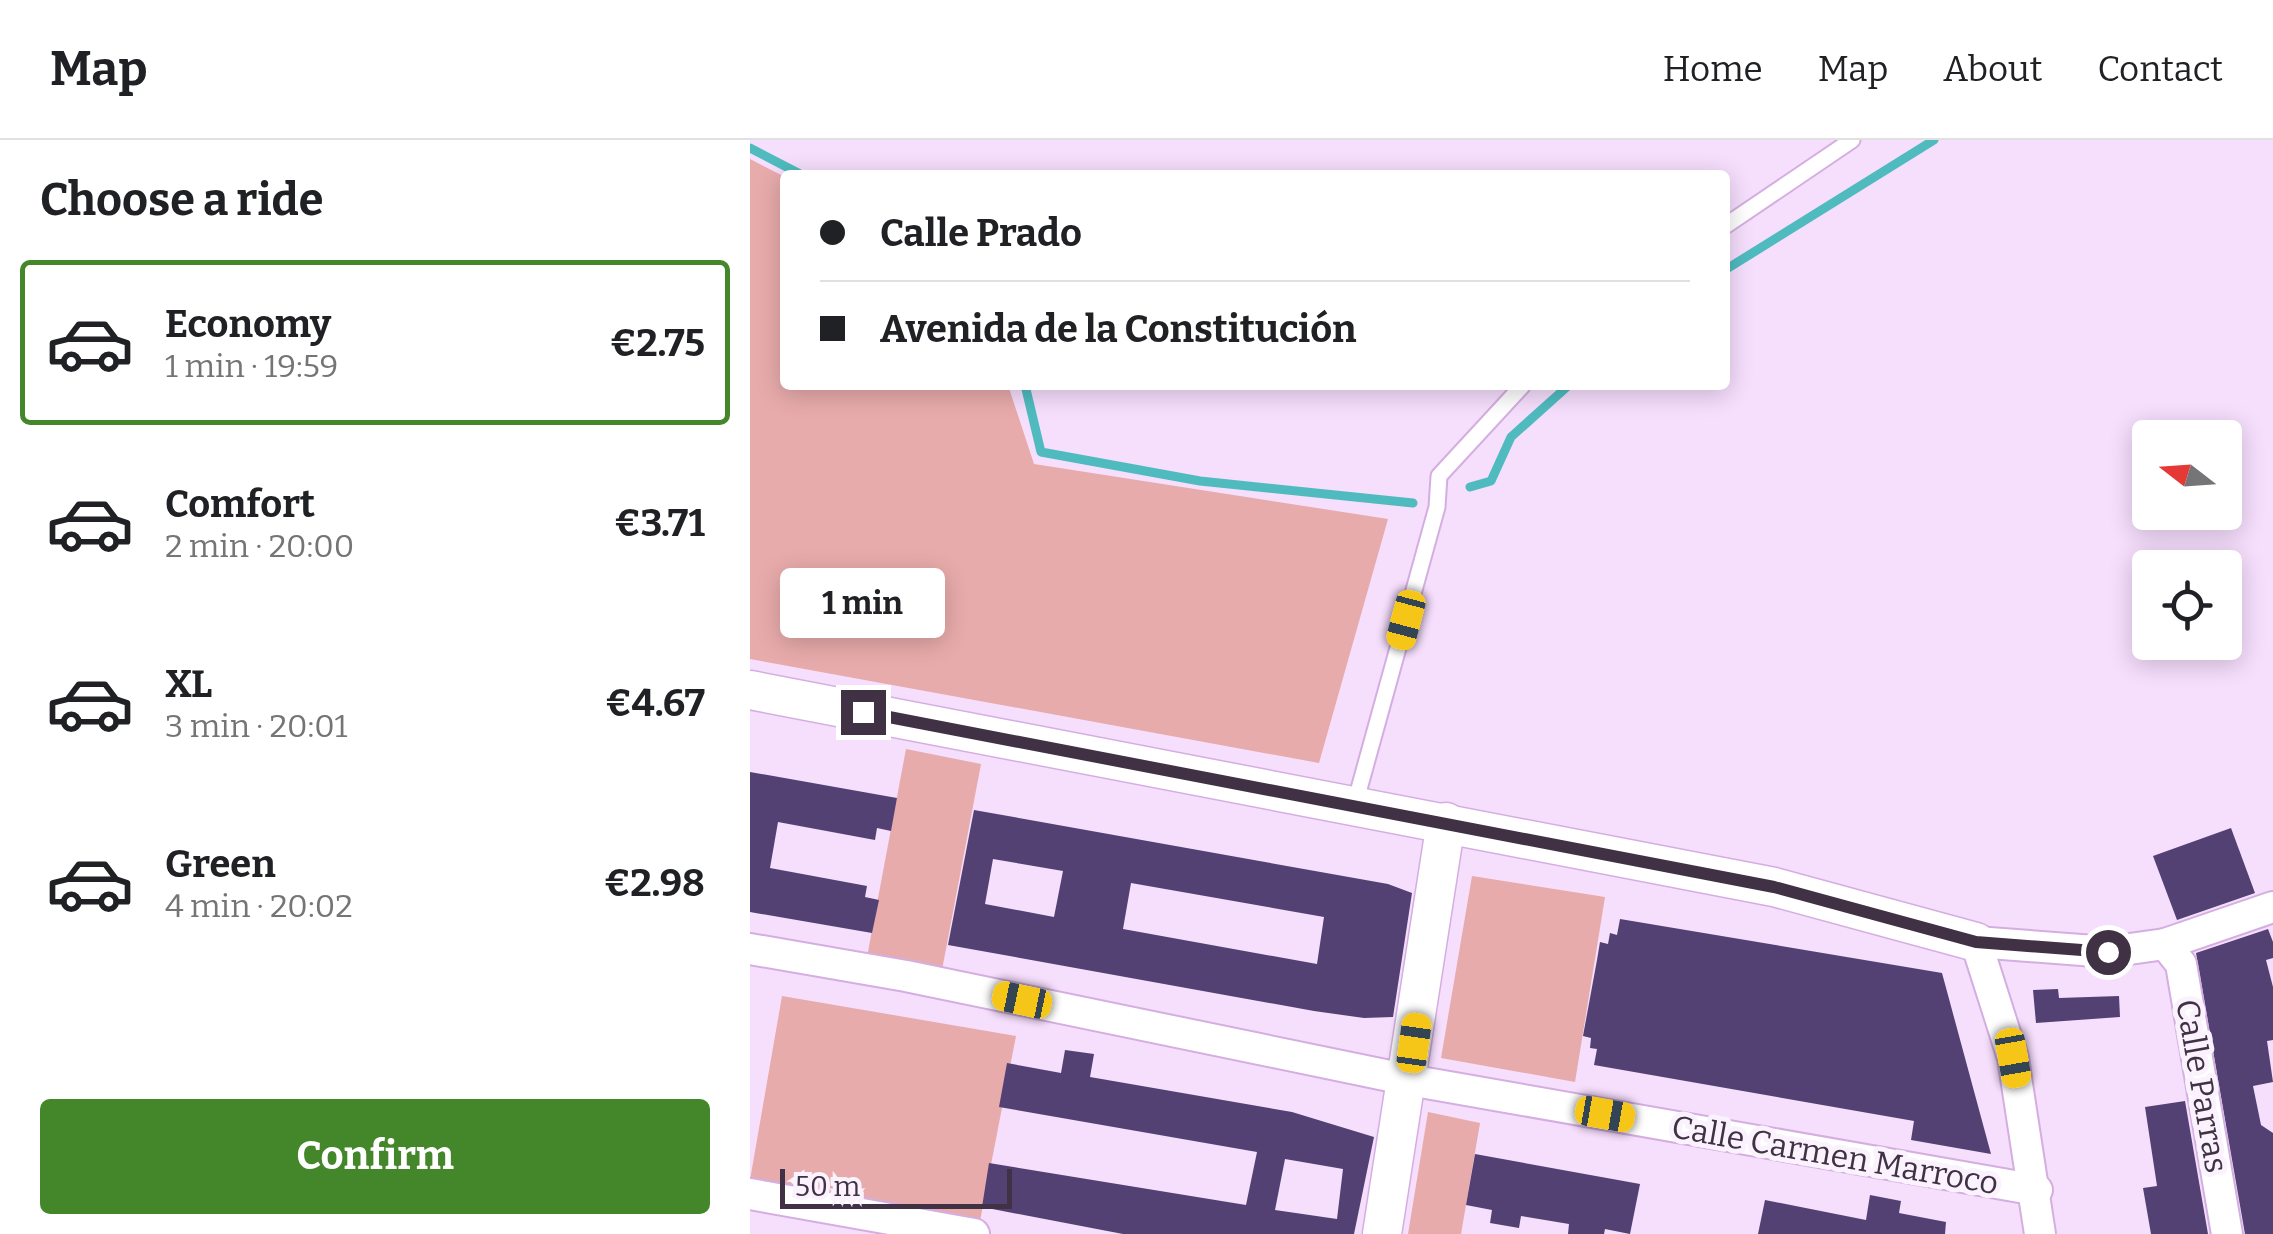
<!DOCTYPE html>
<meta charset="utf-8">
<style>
body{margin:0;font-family:Bitter,serif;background:#f2f2f2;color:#202124;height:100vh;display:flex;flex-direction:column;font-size:38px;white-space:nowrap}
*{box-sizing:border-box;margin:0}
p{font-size:32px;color:#757577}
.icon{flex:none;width:55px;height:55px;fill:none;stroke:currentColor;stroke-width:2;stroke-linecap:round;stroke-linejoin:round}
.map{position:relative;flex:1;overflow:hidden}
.details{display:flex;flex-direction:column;background:#fff;width:750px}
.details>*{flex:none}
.banner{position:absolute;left:30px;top:30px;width:950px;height:220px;border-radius:10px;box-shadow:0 5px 25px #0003;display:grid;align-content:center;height:220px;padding:0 40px;background:#fff}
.needle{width:65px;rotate:287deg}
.controls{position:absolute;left:1382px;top:280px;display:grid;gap:20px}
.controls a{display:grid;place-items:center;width:110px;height:110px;border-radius:10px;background:#fff;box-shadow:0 5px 25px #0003;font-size:50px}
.scale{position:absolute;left:30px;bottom:25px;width:232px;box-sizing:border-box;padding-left:10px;border:5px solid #403145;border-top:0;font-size:28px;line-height:35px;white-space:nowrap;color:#403145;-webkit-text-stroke:8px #faf2fc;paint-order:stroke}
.end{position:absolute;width:45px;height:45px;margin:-22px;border:12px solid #403145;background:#fff;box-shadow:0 0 0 5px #fff}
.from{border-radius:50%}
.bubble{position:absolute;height:70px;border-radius:10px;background:#fff;box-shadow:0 5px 25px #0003;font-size:32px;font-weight:700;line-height:70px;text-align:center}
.car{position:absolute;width:30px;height:60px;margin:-30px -15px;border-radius:12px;box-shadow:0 0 8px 2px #0007;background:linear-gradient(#f5c518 24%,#345 0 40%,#f5c518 0 76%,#345 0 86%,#f5c518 0)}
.banner b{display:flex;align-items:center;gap:35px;height:95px;font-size:38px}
.banner b+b{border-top:2px solid #e0e0e0}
.banner i{width:25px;height:25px;background:#202124}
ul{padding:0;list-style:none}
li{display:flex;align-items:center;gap:30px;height:165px;margin:0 20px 15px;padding:0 20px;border:5px solid transparent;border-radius:10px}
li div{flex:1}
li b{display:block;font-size:38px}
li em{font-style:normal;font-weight:700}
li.selected{border-color:#43872a}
li>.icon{width:90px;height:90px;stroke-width:1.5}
h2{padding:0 40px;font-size:45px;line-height:120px}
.cta{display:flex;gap:20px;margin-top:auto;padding:20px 40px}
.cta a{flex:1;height:115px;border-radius:10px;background:#43872a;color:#fff;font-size:40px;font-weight:700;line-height:115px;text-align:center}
header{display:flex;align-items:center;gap:60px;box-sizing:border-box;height:140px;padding:0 50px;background:#fff;border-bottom:2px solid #e0e0e0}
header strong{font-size:48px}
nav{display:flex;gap:55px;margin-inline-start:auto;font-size:35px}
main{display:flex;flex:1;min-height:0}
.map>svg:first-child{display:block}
</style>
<header>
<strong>Map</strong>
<nav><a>Home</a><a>Map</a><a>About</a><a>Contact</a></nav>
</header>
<main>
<section class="details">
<h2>Choose a ride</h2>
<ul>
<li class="selected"><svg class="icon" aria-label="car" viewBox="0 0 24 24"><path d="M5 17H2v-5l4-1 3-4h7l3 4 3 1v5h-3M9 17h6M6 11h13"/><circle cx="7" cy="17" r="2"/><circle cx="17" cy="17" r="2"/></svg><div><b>Economy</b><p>1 min · 19:59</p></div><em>€2.75</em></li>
<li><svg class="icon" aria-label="car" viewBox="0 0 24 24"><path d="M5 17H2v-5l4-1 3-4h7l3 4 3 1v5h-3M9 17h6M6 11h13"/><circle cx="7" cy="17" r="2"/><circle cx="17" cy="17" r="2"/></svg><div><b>Comfort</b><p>2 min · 20:00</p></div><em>€3.71</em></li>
<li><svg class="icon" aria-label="car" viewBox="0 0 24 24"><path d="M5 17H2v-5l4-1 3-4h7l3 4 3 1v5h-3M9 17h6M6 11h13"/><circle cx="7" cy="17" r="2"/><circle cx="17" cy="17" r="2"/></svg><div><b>XL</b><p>3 min · 20:01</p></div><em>€4.67</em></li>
<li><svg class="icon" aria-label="car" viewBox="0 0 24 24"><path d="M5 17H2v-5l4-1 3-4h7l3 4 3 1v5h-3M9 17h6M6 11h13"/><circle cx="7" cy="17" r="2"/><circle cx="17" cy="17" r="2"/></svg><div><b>Green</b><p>4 min · 20:02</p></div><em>€2.98</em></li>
</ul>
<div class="cta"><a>Confirm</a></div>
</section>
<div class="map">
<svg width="1523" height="1094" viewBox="0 0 1523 1094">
<rect width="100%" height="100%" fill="#f6defd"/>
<g fill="#e8abab">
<polygon points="0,19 35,37 35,245 258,245 284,324 638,379 569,623 0,519"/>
<polygon points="156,609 231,624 192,830 117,817"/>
<polygon points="722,736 855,757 825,942 691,918"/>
<polygon points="32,856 266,896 230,1081 0,1040"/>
<polygon points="678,972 730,983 711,1094 658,1094"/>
</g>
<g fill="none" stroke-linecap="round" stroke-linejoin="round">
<g stroke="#4fbbbf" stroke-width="9">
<polyline points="0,8 52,35"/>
<polyline points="975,130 1184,0"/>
<polyline points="275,245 291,312 450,341 663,363"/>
<polyline points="720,347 741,341 761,297 819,245"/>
</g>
</g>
<g fill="#524172" fill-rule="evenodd">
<polygon points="0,632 147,658 141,691 127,688 125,700 28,682 20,728 117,746 115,757 129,760 122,793 0,772"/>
<path d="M224 670 638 744 662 753 643 877 614 878 564 871 198 805ZM243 719 313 731 304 777 235 764ZM381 743 574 777 567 824 373 789Z"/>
<polygon points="1481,688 1505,753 1427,780 1403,716"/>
<polygon points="870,779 1192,833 1241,1014 1161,1000 1164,981 844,925 847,909 840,908 841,898 833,896 847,820 850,802 858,804 860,793 867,795"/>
<polygon points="1518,789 1523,802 1523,818 1516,820 1523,847 1523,900 1517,901 1523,942 1503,946 1511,985 1523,993 1523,1094 1495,1094 1446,813"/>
<polygon points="1308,849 1309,858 1369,856 1370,877 1286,883 1283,850"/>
<path d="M315 910 344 914 340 937 542 972 624 997 604 1094H373L232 1067 239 1023 496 1065 507 1012 249 967 257 923 311 933ZM535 1019 593 1029 587 1079 525 1070Z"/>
<polygon points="1435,961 1458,1094 1401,1094 1393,1048 1407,1046 1395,967"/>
<polygon points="725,1014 890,1044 880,1094 855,1089 854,1094 818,1094 819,1084 771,1076 769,1088 740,1083 742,1070 716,1065"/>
<polygon points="1120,1055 1151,1061 1149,1073 1196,1082 1195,1094 1008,1094 1015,1060 1116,1080"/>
</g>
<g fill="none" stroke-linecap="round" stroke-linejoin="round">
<g stroke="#d5aee1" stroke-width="19">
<g id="service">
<polyline points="975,86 1102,0"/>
<polyline points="604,667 687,367 689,336 773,245"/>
</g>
</g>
<g stroke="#d5aee1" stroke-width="34">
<g id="minor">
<polyline points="1415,804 1431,824 1477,1094"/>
<polyline points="0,809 156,836 659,940 1287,1050"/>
<polyline points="0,1054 224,1094"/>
<polyline points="1290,1094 1263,918 1226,802 1358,812 1415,804 1523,767"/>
</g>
</g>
<g stroke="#d5aee1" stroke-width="41">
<g id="tertiary">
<polyline points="0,550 1024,747 1226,802"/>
<polyline points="632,1094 696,682"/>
</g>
</g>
<use href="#service" stroke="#fff" stroke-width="15"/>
<use href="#minor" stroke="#fff" stroke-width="30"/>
<use href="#tertiary" stroke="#fff" stroke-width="38"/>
</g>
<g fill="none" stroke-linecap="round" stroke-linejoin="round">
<polyline stroke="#403145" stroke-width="12" points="113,572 1024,747 1226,802 1358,812"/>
</g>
<g text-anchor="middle" stroke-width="10" stroke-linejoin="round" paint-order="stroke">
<g font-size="32" fill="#403145" stroke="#faf2fc">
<text transform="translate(1452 946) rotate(80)" y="11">Calle Parras</text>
<text transform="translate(1085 1015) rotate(10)" y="11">Calle Carmen Marroco</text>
</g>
</g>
</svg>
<div class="controls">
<a><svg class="needle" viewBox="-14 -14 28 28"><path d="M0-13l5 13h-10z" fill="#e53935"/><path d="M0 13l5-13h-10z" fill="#757577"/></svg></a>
<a><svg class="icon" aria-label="locate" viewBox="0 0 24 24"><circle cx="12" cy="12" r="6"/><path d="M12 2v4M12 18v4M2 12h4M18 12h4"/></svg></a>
</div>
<div class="scale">50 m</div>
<i class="end from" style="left:1358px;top:812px"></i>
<i class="end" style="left:113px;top:572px"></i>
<div class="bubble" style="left:30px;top:428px;width:165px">1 min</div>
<i class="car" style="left:656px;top:480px;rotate:195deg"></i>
<i class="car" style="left:272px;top:860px;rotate:282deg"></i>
<i class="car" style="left:664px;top:903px;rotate:8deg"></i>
<i class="car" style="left:1263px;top:918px;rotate:170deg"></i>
<i class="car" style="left:855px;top:974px;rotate:100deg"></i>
<div class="banner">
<b><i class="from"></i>Calle Prado</b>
<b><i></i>Avenida de la Constitución</b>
</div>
</div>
</main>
